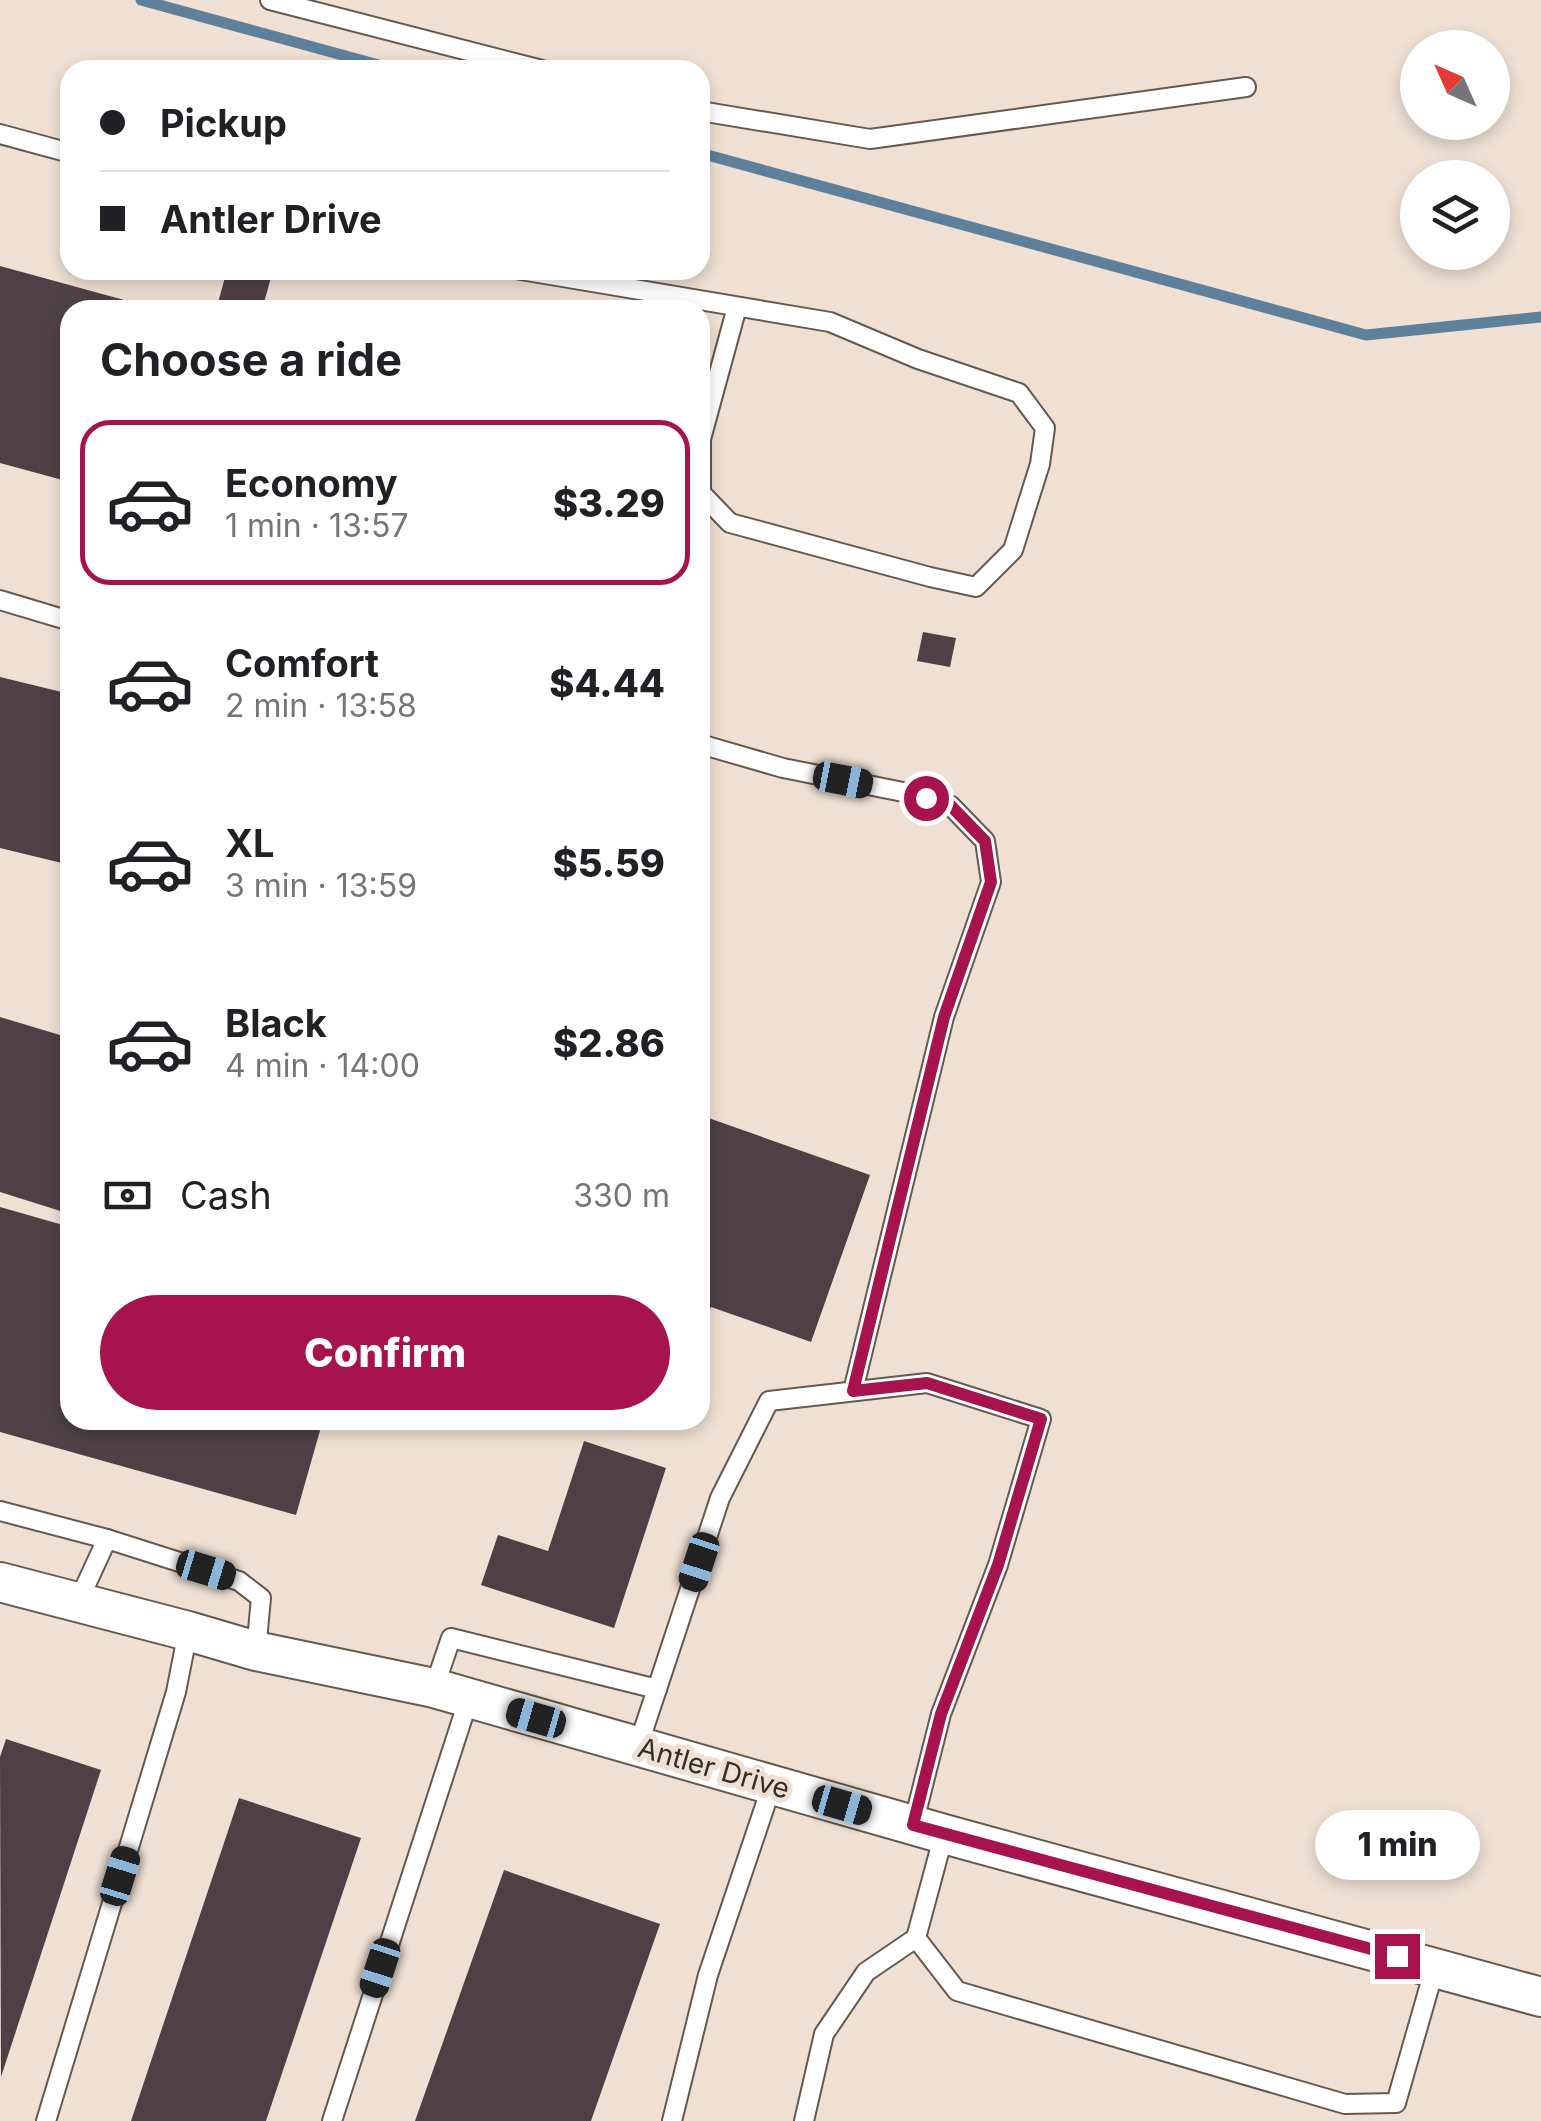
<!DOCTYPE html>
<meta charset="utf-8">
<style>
body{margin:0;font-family:Inter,sans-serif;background:#f6f6f6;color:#202124;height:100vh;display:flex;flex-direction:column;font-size:38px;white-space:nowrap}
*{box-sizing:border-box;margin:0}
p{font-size:32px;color:#757577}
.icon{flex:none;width:55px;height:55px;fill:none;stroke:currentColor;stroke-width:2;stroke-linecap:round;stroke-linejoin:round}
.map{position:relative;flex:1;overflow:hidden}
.details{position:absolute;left:60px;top:300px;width:650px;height:1130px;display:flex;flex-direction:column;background:#fff;border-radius:30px;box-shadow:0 5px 15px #0003}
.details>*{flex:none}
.hud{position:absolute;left:60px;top:60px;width:650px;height:220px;border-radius:30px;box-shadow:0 5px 15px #0003;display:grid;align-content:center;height:220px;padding:0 40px;background:#fff}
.needle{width:65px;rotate:315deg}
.tools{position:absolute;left:1400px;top:30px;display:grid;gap:20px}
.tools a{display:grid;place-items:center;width:110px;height:110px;border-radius:50%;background:#fff;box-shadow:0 5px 15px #0003;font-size:50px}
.end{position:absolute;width:45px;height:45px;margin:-22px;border:12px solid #a7134d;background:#fff;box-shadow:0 0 0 5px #fff}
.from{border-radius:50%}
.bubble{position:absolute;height:70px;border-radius:35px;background:#fff;box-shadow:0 5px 15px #0003;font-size:32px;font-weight:800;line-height:70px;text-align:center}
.car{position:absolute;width:30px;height:60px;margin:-30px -15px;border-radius:12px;box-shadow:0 0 8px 2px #0007;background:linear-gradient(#222 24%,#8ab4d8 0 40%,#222 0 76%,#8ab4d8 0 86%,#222 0)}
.hud b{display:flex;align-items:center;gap:35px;height:95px;font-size:38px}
.hud b+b{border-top:2px solid #e0e0e0}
.hud i{width:25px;height:25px;background:#202124}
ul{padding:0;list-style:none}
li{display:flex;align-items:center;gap:30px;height:165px;margin:0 20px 15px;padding:0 20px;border:5px solid transparent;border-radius:30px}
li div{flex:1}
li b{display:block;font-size:38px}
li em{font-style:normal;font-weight:800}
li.selected{border-color:#a7134d}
li>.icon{width:90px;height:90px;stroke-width:1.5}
h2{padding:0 40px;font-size:45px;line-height:120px}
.pay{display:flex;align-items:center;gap:25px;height:110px;padding:0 40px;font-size:38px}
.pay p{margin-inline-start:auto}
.button{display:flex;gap:20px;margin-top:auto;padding:20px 40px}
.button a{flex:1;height:115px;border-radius:60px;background:#a7134d;color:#fff;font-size:40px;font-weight:800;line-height:115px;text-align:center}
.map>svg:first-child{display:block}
</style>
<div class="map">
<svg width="1541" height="2121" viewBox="0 0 1541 2121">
<rect width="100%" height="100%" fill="#efe0d3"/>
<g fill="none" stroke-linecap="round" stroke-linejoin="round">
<g stroke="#5e809a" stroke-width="11">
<polyline points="141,0 397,70"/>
<polyline points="700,153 1366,335 1541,317"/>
</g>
</g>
<g fill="#4f4046">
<polygon points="0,266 157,309 70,310 70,482 0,463"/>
<polygon points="227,270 273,270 262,310 216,310"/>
<polygon points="923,632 956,638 950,667 917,661"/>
<polygon points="0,677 70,694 70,865 0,848"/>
<polygon points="0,1017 70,1038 70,1214 0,1192"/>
<polygon points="700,1115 870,1175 811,1342 711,1307 700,1336"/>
<polygon points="0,1207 70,1227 70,1420 323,1420 296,1515 0,1432"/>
<polygon points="584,1441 666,1468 614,1628 481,1585 498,1535 548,1551"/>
<polygon points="6,1739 101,1770 1,2077 0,1757"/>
<polygon points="239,1798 361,1838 266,2121 131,2121"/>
<polygon points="504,1870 660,1924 591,2121 415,2121"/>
</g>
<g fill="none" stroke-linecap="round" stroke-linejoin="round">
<g stroke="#66594e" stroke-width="22">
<g id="service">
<polyline points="270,0 542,70"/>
<polyline points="700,111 870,139 1246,87"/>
<polyline points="0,134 70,153"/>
<polyline points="521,270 830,322 918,359 1019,393 1045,428 1040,464 1013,550 976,587 930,577 730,523 701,493 701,439 737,307"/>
<polyline points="0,600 70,621"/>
<polyline points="700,744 783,768 903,792 950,805 985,841 991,882 944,1017 853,1391"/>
<polyline points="0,1511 107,1539 78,1602"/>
<polyline points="107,1539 239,1581 261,1598 256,1651"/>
<polyline points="434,1688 451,1638 657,1689 720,1498 769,1401 927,1383 1041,1419 998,1565 941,1714 913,1825"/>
<polyline points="638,1746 657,1689"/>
<polyline points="944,1834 916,1938 957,1991 1345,2104 1396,2103 1435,1967"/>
<polyline points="46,2121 176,1692 188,1631"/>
<polyline points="332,2121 469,1698"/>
<polyline points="672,2121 708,1975 772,1785"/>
<polyline points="804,2121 824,2034 866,1972 916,1938"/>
</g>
</g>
<g stroke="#66594e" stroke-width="42">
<polyline id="minor" points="0,1582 188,1631 256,1651 434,1688 944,1834 1541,1997"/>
</g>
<use href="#service" stroke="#fff" stroke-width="18"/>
<use href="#minor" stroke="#fff" stroke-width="38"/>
</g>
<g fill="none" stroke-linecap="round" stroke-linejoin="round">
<polyline stroke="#a7134d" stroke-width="12" points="926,798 950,805 985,841 991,882 944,1017 853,1391 927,1383 1041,1419 998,1565 941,1714 913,1825 1397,1956"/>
</g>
<g text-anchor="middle" stroke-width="10" stroke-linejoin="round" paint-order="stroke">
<g font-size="28" fill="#342e29" stroke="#efe0d3">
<text transform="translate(714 1768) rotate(16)" y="10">Antler Drive</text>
</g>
</g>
</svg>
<div class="tools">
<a><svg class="needle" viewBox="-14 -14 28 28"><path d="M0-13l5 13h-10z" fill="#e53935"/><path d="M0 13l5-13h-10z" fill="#757577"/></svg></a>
<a><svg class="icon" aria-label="layers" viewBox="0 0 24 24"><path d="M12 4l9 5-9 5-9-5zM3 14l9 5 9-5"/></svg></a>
</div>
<i class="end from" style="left:926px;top:798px"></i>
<i class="end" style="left:1397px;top:1956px"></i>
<div class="bubble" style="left:1315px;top:1810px;width:165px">1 min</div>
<i class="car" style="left:843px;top:780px;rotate:101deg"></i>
<i class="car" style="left:699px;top:1562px;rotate:198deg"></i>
<i class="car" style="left:206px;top:1570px;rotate:107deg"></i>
<i class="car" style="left:536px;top:1718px;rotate:286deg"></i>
<i class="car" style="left:842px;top:1805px;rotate:106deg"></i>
<i class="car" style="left:120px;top:1876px;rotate:17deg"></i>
<i class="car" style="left:380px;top:1968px;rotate:198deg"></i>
<div class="hud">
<b><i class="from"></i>Pickup</b>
<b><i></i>Antler Drive</b>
</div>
<section class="details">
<h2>Choose a ride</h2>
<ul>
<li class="selected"><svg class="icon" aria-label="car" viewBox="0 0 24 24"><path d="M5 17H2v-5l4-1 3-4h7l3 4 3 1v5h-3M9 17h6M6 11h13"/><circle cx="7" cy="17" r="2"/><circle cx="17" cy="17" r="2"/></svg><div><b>Economy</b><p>1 min · 13:57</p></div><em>$3.29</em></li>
<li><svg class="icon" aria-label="car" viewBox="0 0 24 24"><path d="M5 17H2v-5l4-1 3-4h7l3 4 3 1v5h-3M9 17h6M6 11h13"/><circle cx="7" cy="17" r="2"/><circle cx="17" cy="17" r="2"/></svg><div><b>Comfort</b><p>2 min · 13:58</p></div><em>$4.44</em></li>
<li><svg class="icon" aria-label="car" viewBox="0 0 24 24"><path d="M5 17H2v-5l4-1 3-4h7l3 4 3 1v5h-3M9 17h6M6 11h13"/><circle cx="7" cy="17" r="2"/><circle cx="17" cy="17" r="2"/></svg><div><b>XL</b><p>3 min · 13:59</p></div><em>$5.59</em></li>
<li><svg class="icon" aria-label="car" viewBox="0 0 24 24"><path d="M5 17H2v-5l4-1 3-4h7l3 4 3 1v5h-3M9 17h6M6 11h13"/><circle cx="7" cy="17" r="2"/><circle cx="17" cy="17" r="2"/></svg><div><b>Black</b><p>4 min · 14:00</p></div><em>$2.86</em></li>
</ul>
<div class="pay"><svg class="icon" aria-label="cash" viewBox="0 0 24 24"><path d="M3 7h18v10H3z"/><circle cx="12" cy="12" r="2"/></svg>Cash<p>330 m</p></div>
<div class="button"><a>Confirm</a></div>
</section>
</div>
